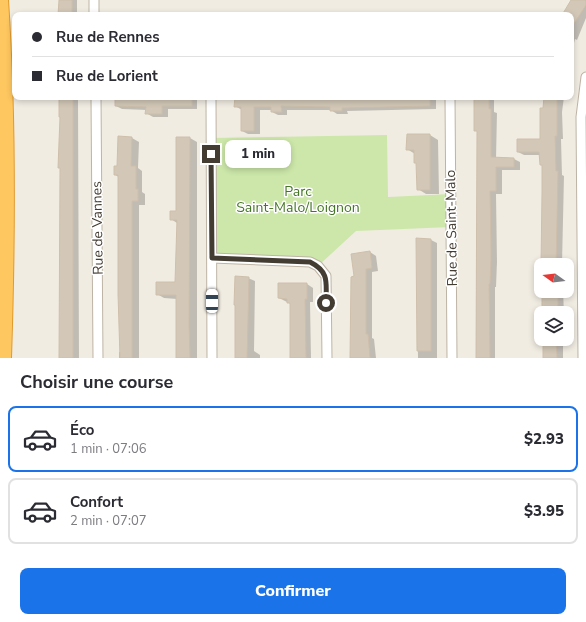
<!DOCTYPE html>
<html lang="fr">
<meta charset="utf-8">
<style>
body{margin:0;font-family:"Nunito Sans",sans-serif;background:#f2f2f3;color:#2b2b33;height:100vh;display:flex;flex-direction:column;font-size:15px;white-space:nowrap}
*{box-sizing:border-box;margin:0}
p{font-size:13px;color:#7c7c81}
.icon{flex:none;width:22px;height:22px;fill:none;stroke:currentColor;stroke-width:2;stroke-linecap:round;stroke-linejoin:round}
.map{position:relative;height:358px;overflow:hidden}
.details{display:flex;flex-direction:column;background:#fff;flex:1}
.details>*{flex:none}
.banner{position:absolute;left:12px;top:12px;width:562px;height:88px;border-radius:8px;box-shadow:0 2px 6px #0003;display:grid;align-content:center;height:88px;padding:0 20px;background:#fff}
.needle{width:26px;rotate:285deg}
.fabs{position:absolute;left:534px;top:258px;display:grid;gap:8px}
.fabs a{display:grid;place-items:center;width:40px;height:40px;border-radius:8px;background:#fff;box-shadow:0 2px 6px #0003;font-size:20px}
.end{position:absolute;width:18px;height:18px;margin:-9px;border:5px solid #433c32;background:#fff;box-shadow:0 0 0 2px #fff}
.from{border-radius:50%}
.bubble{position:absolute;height:28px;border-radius:8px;background:#fff;box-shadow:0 2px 6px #0003;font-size:13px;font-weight:800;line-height:28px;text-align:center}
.car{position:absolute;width:12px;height:24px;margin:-12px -6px;border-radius:5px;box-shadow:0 0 3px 1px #0007;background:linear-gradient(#fff 24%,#345 0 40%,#fff 0 76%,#345 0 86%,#fff 0)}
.banner b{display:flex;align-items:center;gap:14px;height:38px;font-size:15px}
.banner b+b{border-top:1px solid #e1e1e2}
.banner i{width:10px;height:10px;background:#2b2b33}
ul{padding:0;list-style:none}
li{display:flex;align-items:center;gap:12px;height:66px;margin:0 8px 6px;padding:0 12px;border:2px solid #e1e1e2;border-radius:8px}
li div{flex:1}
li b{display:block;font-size:15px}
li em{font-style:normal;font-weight:800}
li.on{border-color:#1a73e8}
li>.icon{width:36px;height:36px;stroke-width:1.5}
h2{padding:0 20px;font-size:18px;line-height:48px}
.action{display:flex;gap:8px;margin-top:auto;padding:8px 20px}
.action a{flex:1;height:46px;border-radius:8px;background:#1a73e8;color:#fff;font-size:16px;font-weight:800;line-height:46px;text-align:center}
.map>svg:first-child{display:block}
</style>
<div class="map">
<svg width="586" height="358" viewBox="0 0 586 358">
<rect width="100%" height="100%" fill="#f1ece2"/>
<polygon fill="#cce7a9" points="387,135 388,197 451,194 451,227 356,231 318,266 212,258 211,138"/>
<g fill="#0003">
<rect x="59" y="0" width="18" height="15"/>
<polygon points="573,0 586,0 586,18 577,40 575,39 571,56 571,15 563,15"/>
<polygon points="59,97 78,97 79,358 61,358 61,117"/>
<polygon points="116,97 197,97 197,109 168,109 168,117 153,117 146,113 147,110 122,109 116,106"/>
<polygon points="236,97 436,97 436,109 347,111 348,114 337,114 331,110 287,110 287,115 278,115 272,112 272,110 260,110 260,134 248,134 242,131 242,110 235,106"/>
<polygon points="475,97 494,97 494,112 497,113 496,159 514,159 520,162 520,170 502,170 502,194 496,194 497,262 496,287 495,287 495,358 476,358 478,132 475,130"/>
<polygon points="545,97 564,97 562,112 563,139 561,139 562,175 564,176 562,265 542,265 543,166 541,165 540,155 524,155 518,152 540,140"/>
<polygon points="408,135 430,135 438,140 439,194 426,194 418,189 417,164 415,154 407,149"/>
<polygon points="132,138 139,142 138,168 142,171 142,192 145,194 145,205 139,205 139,358 119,358 119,352 121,352 119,221 118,220 119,177 115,175"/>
<polygon points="190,138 197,142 197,358 178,358 177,299 164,298 157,294 176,283 177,223 171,219 177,212"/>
<polygon points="417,239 431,240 437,243 437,358 418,358"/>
<polygon points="370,252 376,256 378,271 372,272 372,338 374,339 376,358 351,358 355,277"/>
<polygon points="248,278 255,281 254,351 260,355 260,358 235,358"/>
<polygon points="279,284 307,284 313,288 313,302 310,302 311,358 291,358 291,304 279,298"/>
<polygon points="542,291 563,291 564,313 543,313"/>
<rect x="544" y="339" width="19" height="19"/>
</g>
<g fill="#d3c8b7" stroke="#cebfaa">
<polygon points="59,0 72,0 72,15 58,15"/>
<polygon points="571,0 586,0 586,5 571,28 571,15 562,15"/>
<polygon points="59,97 73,97 73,358 59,358 60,168 58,168 60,117 59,117"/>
<polygon points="115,97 192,97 192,106 162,106 162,114 145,114 146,107 115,106"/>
<polygon points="235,97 430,97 430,106 342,108 342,111 330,111 330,107 281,106 282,112 271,112 271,107 254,107 254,131 241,131 241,107 234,107"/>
<polygon points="474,97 489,97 489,109 491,109 491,157 514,158 514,167 496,167 496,191 490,191 491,258 490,284 489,284 490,358 476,358 477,131 474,131"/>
<polygon points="544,97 557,97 557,136 555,136 556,171 558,171 556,265 541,265 542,192 542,165 540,165 539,152 517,152 517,139 540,139 540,108 543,108"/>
<polygon points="407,134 430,134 430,190 417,190 416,163 414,163 414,150 406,150"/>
<polygon points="118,136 132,137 131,166 136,166 136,189 138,189 138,201 132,201 132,358 120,358 118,294 118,175 114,175 114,166 117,166"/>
<polygon points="176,137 190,137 189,325 190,358 176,358 176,295 156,295 156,282 175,282 177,220 170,220 170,211 176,211"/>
<polygon points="416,238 431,239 431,351 417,351"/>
<polygon points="370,251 372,268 366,269 366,334 368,334 370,358 350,358 351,277 354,276 351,254"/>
<polygon points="235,276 249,277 247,358 235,358 235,305 234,305"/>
<polygon points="278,283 307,283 307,299 305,299 306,358 290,358 290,303 287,303 287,299 278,298"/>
<polygon points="558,294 558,313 542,313 542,295"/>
<polygon points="543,339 556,339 557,358 543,358"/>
</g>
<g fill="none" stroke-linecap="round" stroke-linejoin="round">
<g stroke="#bdb4a5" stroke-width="11">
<g id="minor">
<polyline points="94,0 94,15"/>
<polyline points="96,97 98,358"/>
<polyline points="211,97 212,358"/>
<polyline points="450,97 452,358"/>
<polyline points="212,258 310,262 318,266 326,276 327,358"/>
<polyline points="583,358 581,117 586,77"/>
</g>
</g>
<g stroke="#e09a2e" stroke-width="18">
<path id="motorway" d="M0 0C8 119 7 238 3 358"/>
</g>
<use href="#minor" stroke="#fff" stroke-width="9"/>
<use href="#motorway" stroke="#ffc75f" stroke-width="16"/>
</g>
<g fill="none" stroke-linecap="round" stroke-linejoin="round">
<path stroke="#433c32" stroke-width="5" d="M211 154 212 258 310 262C330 272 326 283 326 303"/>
</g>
<g text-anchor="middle" stroke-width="3" stroke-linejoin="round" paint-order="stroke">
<g font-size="14" fill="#457526" stroke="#fff">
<text x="298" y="196">Parc<tspan x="298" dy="16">Saint-Malo/Loignon</tspan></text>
</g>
<g font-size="14" fill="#433c32" stroke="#fff">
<text transform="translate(97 228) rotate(-91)" y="5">Rue de Vannes</text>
<text transform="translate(451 228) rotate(-91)" y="5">Rue de Saint-Malo</text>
</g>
</g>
</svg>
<div class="fabs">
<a><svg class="needle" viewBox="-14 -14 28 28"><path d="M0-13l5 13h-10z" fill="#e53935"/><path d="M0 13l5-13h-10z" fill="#7c7c81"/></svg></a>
<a><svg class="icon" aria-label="layers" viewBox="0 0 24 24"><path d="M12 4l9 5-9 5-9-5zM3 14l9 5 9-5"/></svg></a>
</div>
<i class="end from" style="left:326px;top:303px"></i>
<i class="end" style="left:211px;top:154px"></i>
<div class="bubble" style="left:225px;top:140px;width:66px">1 min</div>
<i class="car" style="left:212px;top:301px;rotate:0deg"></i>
<div class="banner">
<b><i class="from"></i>Rue de Rennes</b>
<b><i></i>Rue de Lorient</b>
</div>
</div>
<section class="details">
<h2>Choisir une course</h2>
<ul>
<li class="on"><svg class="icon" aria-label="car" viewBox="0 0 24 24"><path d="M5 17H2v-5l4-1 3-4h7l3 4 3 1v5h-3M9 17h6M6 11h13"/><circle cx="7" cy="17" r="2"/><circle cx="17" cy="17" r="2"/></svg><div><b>Éco</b><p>1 min · 07:06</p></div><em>$2.93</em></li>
<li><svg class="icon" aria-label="car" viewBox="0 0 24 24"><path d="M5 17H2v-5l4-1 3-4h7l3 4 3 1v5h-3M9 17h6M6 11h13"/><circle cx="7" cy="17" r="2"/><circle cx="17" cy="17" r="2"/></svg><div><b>Confort</b><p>2 min · 07:07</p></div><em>$3.95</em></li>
</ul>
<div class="action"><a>Confirmer</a></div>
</section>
